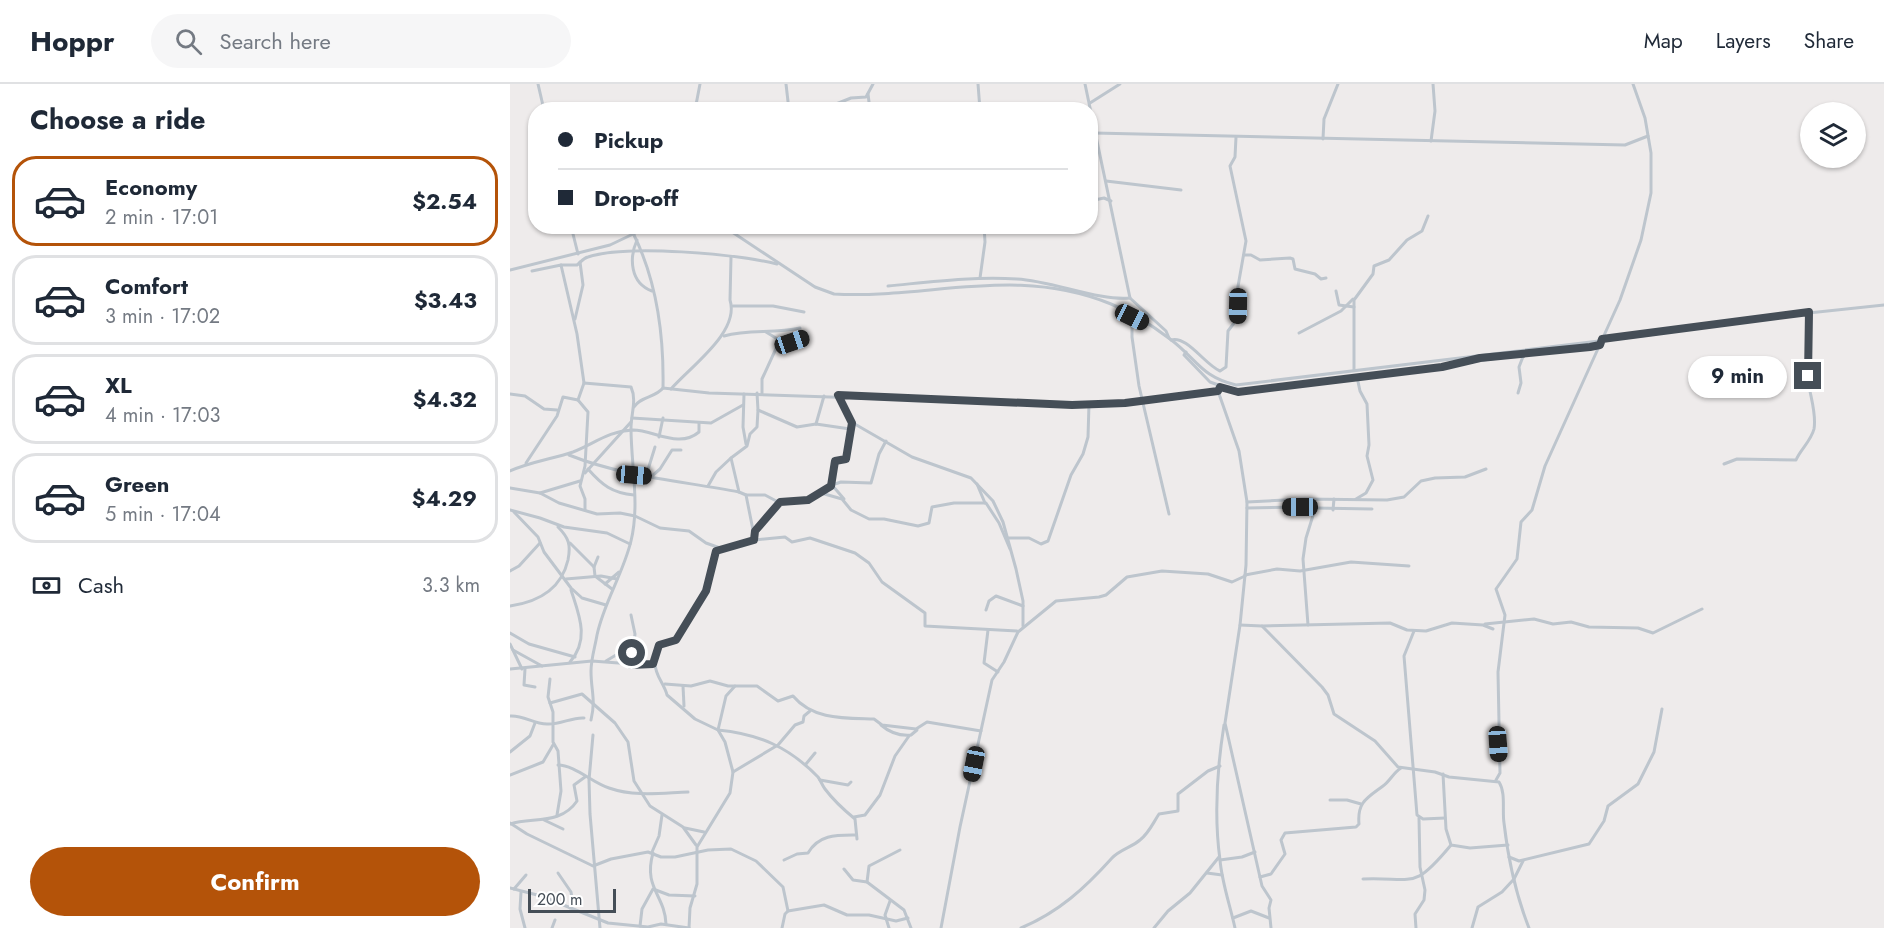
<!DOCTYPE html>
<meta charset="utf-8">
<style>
body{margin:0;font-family:Jost,sans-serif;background:#f6f6f7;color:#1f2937;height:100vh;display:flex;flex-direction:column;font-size:22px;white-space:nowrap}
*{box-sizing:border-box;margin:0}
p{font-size:20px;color:#747a83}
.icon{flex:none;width:33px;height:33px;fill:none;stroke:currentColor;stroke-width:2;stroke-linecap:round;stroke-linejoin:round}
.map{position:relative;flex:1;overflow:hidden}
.details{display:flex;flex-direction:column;background:#fff;width:510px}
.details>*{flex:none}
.hud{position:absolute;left:18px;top:18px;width:570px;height:132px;border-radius:24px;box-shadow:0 2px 4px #0004;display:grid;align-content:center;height:132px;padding:0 30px;background:#fff}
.buttons{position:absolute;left:1290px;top:18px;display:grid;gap:12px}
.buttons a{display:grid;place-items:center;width:66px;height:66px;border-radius:50%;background:#fff;box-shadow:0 2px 4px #0004;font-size:30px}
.scale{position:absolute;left:18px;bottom:15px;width:88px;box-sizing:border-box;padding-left:6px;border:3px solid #454e57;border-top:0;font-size:16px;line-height:21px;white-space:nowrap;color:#454e57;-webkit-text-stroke:4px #fff;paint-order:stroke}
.end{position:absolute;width:27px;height:27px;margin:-14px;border:8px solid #454e57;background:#fff;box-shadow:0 0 0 3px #fff}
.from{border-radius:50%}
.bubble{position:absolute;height:42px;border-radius:21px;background:#fff;box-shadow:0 2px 4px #0004;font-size:20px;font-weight:700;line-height:42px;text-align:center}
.car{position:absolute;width:18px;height:36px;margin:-18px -9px;border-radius:8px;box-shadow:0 0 4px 2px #0007;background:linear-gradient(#222 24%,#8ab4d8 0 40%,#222 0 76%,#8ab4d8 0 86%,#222 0)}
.hud b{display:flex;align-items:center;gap:21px;height:57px;font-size:22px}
.hud b+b{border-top:2px solid #e0e1e3}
.hud i{width:15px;height:15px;background:#1f2937}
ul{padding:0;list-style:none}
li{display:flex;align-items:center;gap:18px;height:90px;margin:0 12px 9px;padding:0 18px;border:3px solid #e0e1e3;border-radius:24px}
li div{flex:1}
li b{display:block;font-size:22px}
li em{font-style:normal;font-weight:700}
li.selected{border-color:#b45309}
li>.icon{width:54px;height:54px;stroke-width:1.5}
h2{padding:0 30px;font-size:27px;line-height:72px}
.pay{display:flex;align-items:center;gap:15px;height:66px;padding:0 30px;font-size:22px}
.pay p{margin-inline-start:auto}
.cta{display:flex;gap:12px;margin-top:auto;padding:12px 30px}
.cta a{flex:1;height:69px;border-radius:36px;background:#b45309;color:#fff;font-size:24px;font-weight:700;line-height:69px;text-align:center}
header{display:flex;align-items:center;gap:36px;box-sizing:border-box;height:84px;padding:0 30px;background:#fff;border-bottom:2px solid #e0e1e3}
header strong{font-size:28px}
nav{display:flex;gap:33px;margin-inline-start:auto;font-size:21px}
.search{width:420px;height:54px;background:#f6f6f7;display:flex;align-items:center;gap:15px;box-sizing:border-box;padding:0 21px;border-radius:33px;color:#747a83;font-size:22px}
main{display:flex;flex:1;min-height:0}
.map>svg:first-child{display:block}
</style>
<header>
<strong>Hoppr</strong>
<div class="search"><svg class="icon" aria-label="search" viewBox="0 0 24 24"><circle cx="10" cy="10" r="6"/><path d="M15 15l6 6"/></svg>Search here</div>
<nav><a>Map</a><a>Layers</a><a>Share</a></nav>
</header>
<main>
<section class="details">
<h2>Choose a ride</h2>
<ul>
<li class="selected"><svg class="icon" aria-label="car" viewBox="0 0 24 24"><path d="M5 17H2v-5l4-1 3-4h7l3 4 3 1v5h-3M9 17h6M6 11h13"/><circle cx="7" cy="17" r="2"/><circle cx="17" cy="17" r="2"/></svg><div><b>Economy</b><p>2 min · 17:01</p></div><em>$2.54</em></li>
<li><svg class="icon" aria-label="car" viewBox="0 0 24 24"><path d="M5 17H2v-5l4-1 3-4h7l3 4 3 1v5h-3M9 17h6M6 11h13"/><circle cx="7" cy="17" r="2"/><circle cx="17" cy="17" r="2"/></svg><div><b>Comfort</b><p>3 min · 17:02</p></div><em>$3.43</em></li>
<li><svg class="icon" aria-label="car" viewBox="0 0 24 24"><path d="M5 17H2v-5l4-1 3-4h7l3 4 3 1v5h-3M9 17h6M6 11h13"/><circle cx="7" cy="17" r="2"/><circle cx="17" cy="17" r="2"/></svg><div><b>XL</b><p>4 min · 17:03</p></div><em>$4.32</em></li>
<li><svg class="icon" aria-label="car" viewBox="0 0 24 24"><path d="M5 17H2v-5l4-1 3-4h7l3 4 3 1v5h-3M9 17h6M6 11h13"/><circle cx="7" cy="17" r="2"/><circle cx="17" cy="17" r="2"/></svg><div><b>Green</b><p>5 min · 17:04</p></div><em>$4.29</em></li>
</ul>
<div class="pay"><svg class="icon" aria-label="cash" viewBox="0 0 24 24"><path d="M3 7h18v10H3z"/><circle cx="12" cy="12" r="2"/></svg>Cash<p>3.3 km</p></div>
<div class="cta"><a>Confirm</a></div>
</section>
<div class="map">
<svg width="1374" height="844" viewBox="0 0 1374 844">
<rect width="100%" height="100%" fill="#eeebeb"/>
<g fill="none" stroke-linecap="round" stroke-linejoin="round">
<g stroke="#bdc5cd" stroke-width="3">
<polyline points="28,0 34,26"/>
<polyline points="276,0 279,26"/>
<polyline points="468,0 470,26"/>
<polyline points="575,0 620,214 656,247 659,254"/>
<polyline points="358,10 360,26"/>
<polyline points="580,19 610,0"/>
<polyline points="185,26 190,0"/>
<polyline points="311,26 341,14 356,13 363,0"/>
<polyline points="584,49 1115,61 1138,52"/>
<polyline points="813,55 814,35 828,0"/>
<polyline points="921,57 925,27 923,0"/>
<polyline points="596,97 671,106"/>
<polyline points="580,117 594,114 601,117"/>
<polyline points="61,142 68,170"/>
<path d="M213 142 305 203 324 210C421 215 505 181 601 220 621 228 643 242 660 255 687 275 691 293 726 301L1139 251 1223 237 1374 221"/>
<path d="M123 149C147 197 154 251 153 304"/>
<path d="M127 156C119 174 120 199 142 207"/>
<polyline points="734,171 741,171 750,176 780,174 783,175 785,185 805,190 811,195 816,194"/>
<path d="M51 181H67C71 178 73 174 78 173 118 160 225 170 267 180"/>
<polyline points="0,186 100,161 140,142"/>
<polyline points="22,187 51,181 67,250 74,299"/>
<polyline points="470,194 475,158 474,142"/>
<path d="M378 202C420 198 464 192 507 195 543 197 588 217 620 214"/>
<polyline points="826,207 829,221 844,223"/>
<polyline points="223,222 263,222 294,228"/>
<polyline points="622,233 622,253 629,302 659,430"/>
<polyline points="65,235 73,201 70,178"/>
<polyline points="256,248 274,259 298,252"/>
<polyline points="789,249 831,227 843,215"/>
<path d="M214 252C239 245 264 250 290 244"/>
<path d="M661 256C677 251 695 281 710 287L716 283 718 247 727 235V208L736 157 720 82 725 73 726 53"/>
<polyline points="676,268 674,271 700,298 728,308 1090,261"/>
<polyline points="844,286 844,216 863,190 864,182 879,176 897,156 912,147 918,132"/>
<polyline points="710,303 708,307 729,367 737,418 736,481 730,541 715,639 752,802 761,816 759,824 761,844"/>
<path d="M161 305C181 282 230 248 220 216L221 173"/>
<polyline points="247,309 248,326 287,343 306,340 340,345"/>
<polyline points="252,309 252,295 269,258"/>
<polyline points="1008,309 1011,299 1009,283 1014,270"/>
<polyline points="0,310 15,312 34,325 47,326"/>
<polyline points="234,310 233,343 236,360"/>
<polyline points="328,311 343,339 402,373 461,394 483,417 493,438 506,485 513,517 513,542"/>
<path d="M124 323C131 312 145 314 153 304L199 309 562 321 615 319 708 307"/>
<polyline points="122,334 201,339 233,321"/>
<polyline points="306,340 314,312"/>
<polyline points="149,353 153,334"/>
<path d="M59 371C114 393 172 397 229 408"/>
<polyline points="16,379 47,332 53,313 68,316"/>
<path d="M1214 380 1227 375 1286 376C1290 366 1301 357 1304 345 1307 328 1299 310 1298 294 1296 272 1302 250 1299 228"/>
<path d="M78 385C92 401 102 409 124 411"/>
<path d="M0 387C20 378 42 375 63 368 84 360 98 347 123 346 144 346 169 365 189 348V339"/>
<polyline points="75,389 121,338"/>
<polyline points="136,392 145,363"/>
<polyline points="142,392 150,385 162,366 171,366"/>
<polyline points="467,400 475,419"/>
<polyline points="321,401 325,377 336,375 343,339"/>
<polyline points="322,401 334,415"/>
<polyline points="198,402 206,388 221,374"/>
<polyline points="0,404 30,409 49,419 87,430 110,429 125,432 150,444 179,447 196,459 210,464"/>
<polyline points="30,409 70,397"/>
<polyline points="311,409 332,415 341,426 359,435 374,435 408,442 419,439 422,423 444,419 476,419 489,439 500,465"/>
<polyline points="236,411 255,411 270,419"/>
<polyline points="846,415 856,409 863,396 857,372 859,361 857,320 850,307 847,293"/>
<polyline points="737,418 794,415 877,416 894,413 911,397 925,394 955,393 976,385"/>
<polyline points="737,424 790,423 805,425 796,454 793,475 798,541"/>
<polyline points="805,424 862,425"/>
<polyline points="0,426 30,434 54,443 97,449 120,460"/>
<path d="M75 426V415L70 402 75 382 78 328 68 316 74 299 121 303C127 316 121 330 121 344 121 381 130 420 121 457 113 490 94 518 87 551 85 563 81 575 81 587 81 607 86 615 81 636"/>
<polyline points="823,426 824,415"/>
<polyline points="4,428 28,453 34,468 61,504 72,514 96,521"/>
<polyline points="245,447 270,419 298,416 322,401 331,398 361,399 369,370 376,357"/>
<polyline points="498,454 519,454 531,460 538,457 561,391 573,370 578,353 579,320"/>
<polyline points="245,456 275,453 282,458 300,454 345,469 359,479 372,498 415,529 415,542 507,547"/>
<polyline points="60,459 84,483"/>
<polyline points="88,473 84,483 85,492 102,505"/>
<polyline points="0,487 9,482 30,459"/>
<polyline points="735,491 767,485 790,487 841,478 899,482"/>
<polyline points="56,495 91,492 107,495"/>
<polyline points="95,500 109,488"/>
<path d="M0 522C28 518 51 506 58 476 61 461 59 454 48 443"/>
<polyline points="476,526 479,517 486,512 513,522"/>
<polyline points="975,540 1024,535 1043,540 1061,538 1079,543 1128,544 1143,549 1192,525"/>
<path d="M730 541 752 542 812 603 818 611 824 630 865 657 888 683 925 688 939 693 989 698C996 709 992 726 994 739 998 774 1006 811 1019 844"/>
<polyline points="752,542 880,539 897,546 916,547 942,539 973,541 983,545"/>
<polyline points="478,546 474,579 488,588"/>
<polyline points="904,547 894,572 907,731 913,735 935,734"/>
<polyline points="0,549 19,560 65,573"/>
<polyline points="0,560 12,585"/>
<polyline points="3,566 32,582"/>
<polyline points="96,577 111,568"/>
<path d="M60 578C80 555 69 531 61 506"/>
<path d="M145 579C145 592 154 599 157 611L185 635 208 646 215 658 223 688 220 709 187 763V800L180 824 179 844"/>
<polyline points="121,581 125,550 121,531"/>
<polyline points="0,585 82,577 135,581 145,579 148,563 166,556 180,534 196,507 206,467 245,456 236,411 229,408 221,374 237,362 240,350 247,343 248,326"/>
<polyline points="15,585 14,601 25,603"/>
<polyline points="40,595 38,613 43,628 43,658 48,667 51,707 47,731"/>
<path d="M155 600 181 602 200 597 218 602H247L268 617 283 612C303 636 335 634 364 635L372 641 406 645 417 638 471 647"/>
<polyline points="173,602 174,622"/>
<path d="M225 602 216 612 208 646C249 650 279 663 308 693 311 697 312 701 315 705 324 717 334 726 345 735L347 755"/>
<polyline points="40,619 72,610 105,639 118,658 124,697 140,722 173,743 186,761"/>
<path d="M0 632C14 631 23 640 37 640 50 641 62 633 74 634"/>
<path d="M371 641C379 648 390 652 401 651L407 646"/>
<path d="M714 641C707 685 704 732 710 776 712 799 720 821 725 844"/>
<polyline points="83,651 79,696 80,730 90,844"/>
<polyline points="0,668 20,652 25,639"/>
<polyline points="296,680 305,669"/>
<path d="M48 681C64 681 83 699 99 704 125 713 151 709 178 708"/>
<polyline points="223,688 268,661 285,641 293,638 294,632 300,627"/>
<polyline points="933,690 936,745 941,761 960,764 998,761"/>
<polyline points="0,691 33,678 43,661"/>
<polyline points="310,696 338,701 341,698"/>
<polyline points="986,696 990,689 988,588 995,531 986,505 1007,475 1011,438 1022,426 1035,382 1110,216 1131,156 1141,109 1141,69 1135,34 1123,0"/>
<polyline points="820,716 837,716 851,720"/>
<polyline points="344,733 355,731 370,711 385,672 399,652"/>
<polyline points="34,736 53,745"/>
<polyline points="0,739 17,750 83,782 101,775 138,768 151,773 165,773 198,766 221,765 246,777 273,803 278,827"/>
<path d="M0 740C23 733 51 741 67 717L64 701 75 693"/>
<polyline points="175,744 194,748"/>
<polyline points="142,768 149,752 152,731"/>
<path d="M143 769C133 804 155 811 156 840"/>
<polyline points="999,773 1009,777 1079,760 1094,737 1098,722 1128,700 1144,668 1152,625"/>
<path d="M274 776 287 770 298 769C309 750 327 751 346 751"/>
<polyline points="710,776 732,773 745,768"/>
<polyline points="334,785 343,796 357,798 394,826 401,844"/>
<polyline points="48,789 61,808 63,821 60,824"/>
<polyline points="697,789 712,791"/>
<path d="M750 793 761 790 775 770 771 756 775 749 846 743 849 740C847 718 857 714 873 702 880 697 883 689 891 684"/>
<path d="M853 795C905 793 903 807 941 761"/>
<polyline points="357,798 359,782 390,766"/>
<polyline points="0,804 31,812 98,839 138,843 151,840 179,844"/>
<polyline points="4,805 16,791"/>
<polyline points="11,808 10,825 15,844"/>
<polyline points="723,834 741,827 759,834"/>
<polyline points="130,842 132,825 143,805 159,811 185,812"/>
<polyline points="42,844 45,836"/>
<polyline points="272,844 275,830 278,827 314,821 337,831 359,831 386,837 398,834"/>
<polyline points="379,844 375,831 380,817"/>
<polyline points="431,844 450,743 482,596 494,578 508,548 546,517 589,513 596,511 617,493 652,487 698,490 722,498 735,492"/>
<path d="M511 844C549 828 575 804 602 774 609 766 622 763 630 756 639 749 643 739 649 730L668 727V710L698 687 710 682"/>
<polyline points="644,844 658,827 680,809 709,773"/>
<polyline points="906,844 905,830 914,816 915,806 910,783 909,734"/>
<polyline points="962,844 968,823 992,808 1004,795 1013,777"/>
</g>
</g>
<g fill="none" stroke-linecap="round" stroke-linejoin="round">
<polyline stroke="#454e57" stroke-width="8" points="122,569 121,581 143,580 149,561 166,556 196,507 206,467 244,456 245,447 270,418 298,416 321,402 325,377 336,375 342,339 328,311 562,321 615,319 708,307 710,303 728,308 932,283 970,274 1080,263 1090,261 1092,255 1299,228 1298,292"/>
</g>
</svg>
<div class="buttons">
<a><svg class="icon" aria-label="layers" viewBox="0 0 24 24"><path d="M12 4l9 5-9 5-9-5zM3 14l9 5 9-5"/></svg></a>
</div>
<div class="scale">200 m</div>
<i class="end from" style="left:122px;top:569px"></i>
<i class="end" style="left:1298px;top:292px"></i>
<div class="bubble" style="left:1178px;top:272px;width:99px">9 min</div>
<i class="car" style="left:728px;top:222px;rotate:181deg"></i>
<i class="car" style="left:622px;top:233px;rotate:116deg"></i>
<i class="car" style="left:282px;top:258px;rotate:71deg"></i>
<i class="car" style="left:124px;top:391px;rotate:95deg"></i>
<i class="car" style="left:790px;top:423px;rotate:270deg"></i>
<i class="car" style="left:988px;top:660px;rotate:176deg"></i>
<i class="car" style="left:464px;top:680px;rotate:191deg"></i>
<div class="hud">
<b><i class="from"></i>Pickup</b>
<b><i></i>Drop-off</b>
</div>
</div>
</main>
